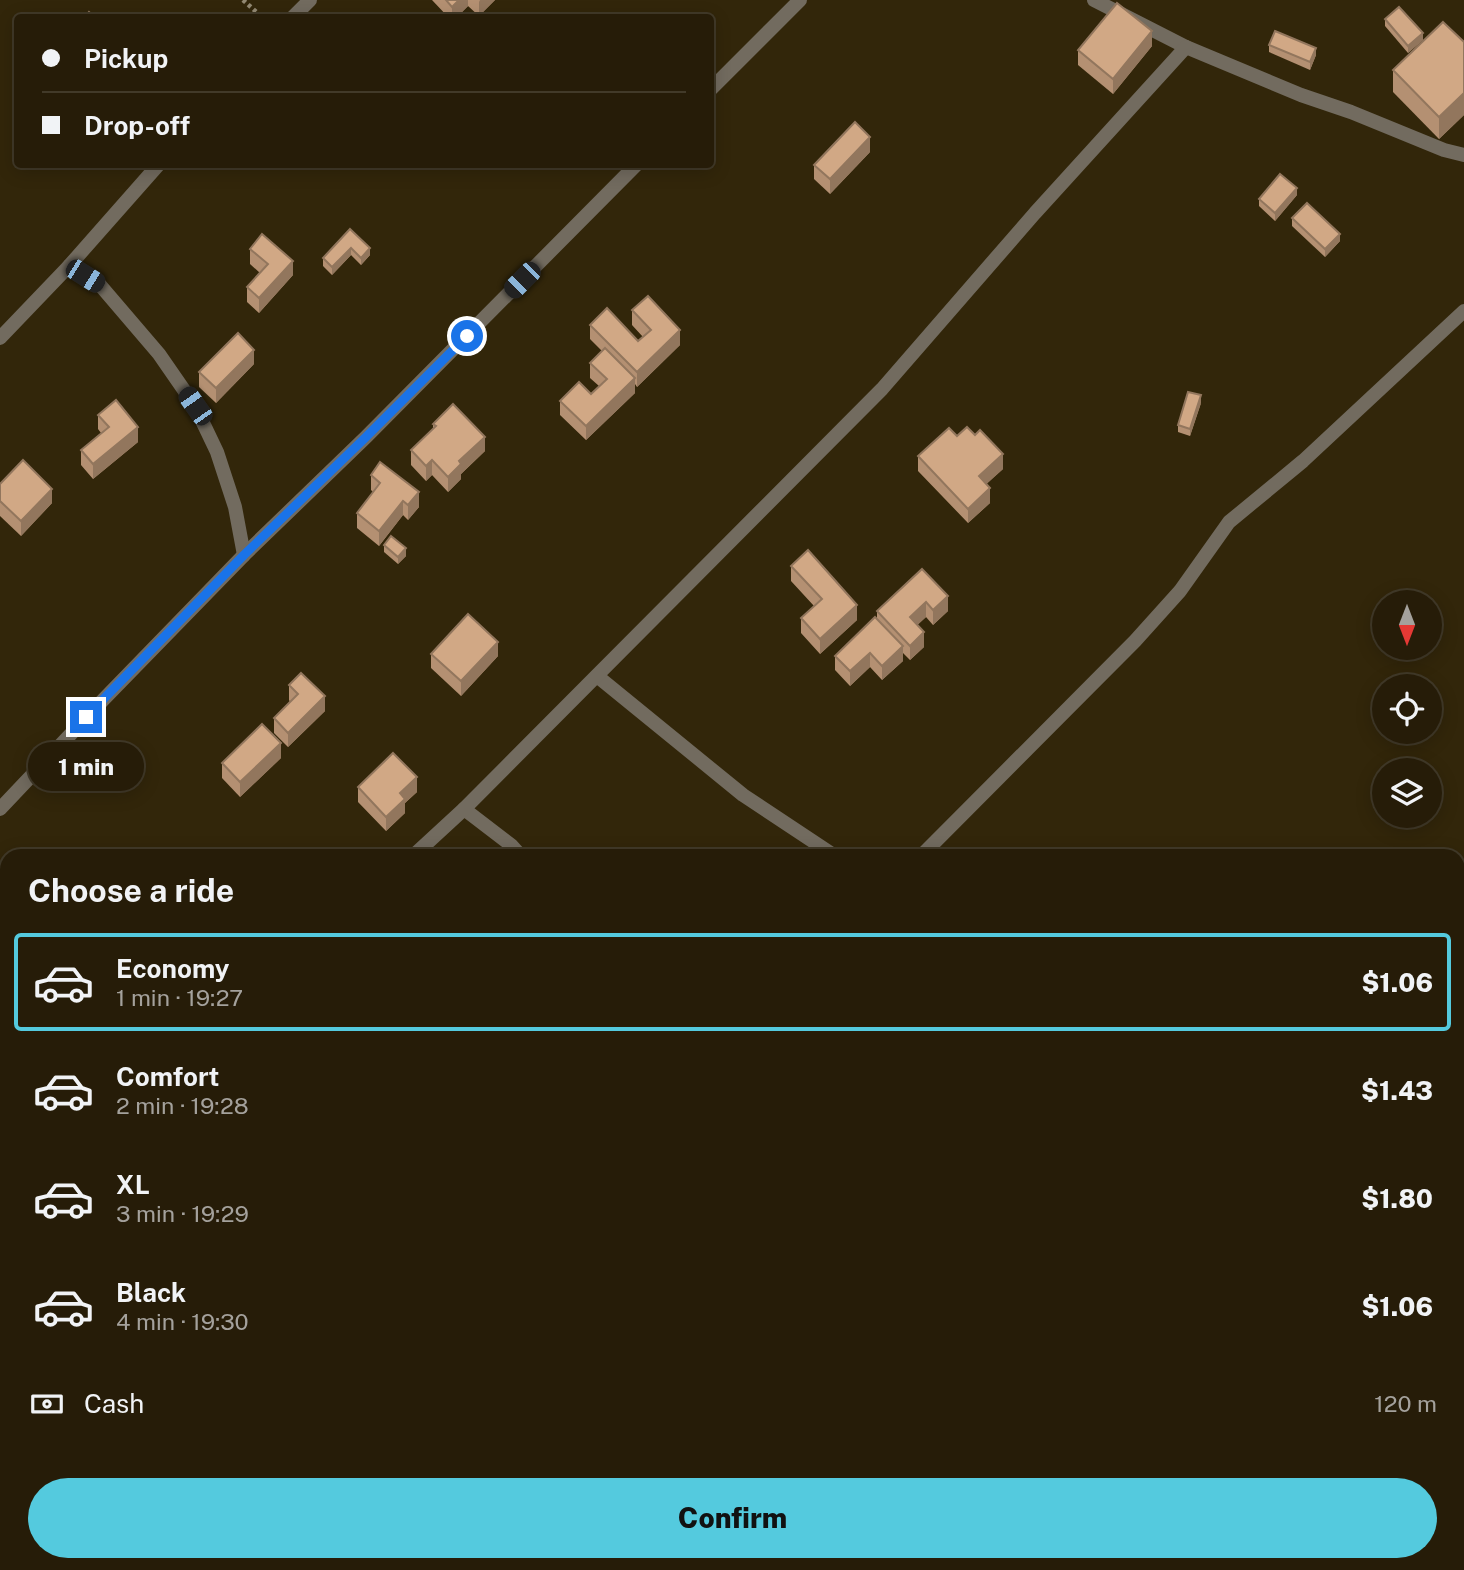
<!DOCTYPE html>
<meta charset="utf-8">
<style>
body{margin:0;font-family:"Public Sans",sans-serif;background:#322916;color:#f1f3f6;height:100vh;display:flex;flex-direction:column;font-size:26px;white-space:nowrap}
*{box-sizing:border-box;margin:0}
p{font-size:23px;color:#a4a19c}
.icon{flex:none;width:38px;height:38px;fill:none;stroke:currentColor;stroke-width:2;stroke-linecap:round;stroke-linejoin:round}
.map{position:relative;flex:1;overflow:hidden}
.details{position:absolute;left:0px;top:849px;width:1465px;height:723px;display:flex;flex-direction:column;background:#261c08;border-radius:21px 21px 0 0;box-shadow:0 4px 18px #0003,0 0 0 2px #423a29}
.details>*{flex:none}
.banner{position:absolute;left:14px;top:14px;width:700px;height:154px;border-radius:7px;box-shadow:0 4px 18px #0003,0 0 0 2px #423a29;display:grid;align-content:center;height:154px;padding:0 28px;background:#261c08}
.needle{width:46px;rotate:180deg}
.tools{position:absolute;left:1372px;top:590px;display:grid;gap:14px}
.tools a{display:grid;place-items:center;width:70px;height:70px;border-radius:50%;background:#261c08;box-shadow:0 4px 18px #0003,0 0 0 2px #423a29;font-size:35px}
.end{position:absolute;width:32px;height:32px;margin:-16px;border:9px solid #1a73e8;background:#fff;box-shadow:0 0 0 4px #fff}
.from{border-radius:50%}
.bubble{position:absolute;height:49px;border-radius:24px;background:#261c08;box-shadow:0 4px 18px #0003,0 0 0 2px #423a29;font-size:23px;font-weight:800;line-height:49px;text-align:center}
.car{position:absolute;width:21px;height:42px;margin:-21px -10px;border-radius:9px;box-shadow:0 0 5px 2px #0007;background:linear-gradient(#222 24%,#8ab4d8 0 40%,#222 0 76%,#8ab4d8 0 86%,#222 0)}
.banner b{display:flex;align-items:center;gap:24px;height:66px;font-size:26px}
.banner b+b{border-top:2px solid #423a29}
.banner i{width:18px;height:18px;background:#f1f3f6}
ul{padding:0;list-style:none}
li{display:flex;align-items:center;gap:21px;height:98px;margin:0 14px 10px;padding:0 14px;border:4px solid transparent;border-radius:7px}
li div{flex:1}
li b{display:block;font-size:26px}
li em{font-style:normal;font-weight:800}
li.current{border-color:#54cade}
li>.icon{width:63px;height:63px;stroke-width:1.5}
h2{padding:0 28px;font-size:32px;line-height:84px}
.pay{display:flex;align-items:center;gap:18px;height:77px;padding:0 28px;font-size:26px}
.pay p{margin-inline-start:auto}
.action{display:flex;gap:14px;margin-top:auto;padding:14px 28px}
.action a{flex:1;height:80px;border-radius:42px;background:#54cade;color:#111;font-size:28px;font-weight:800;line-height:80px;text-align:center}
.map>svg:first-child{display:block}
</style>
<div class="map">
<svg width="1464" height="1570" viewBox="0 0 1464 1570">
<rect width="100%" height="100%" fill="#32260a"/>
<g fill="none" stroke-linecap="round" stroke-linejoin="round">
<polyline stroke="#938973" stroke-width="4.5" stroke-dasharray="3.5 3.5" stroke-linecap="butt" points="243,0 263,18"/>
<polyline stroke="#726b5f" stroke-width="14" points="1145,1570 1147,1564"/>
<g stroke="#726b5f" stroke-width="14">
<polyline points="1094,0 1186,47 1301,95 1351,112 1444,150 1464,155"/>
<polyline points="292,18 310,0"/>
<polyline points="710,90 800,0"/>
<polyline points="69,266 100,285 159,354 195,406 217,452 235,507 244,555"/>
<polyline points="0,338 69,266 159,164"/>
<polyline points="597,676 743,795 835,856"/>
<polyline points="0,809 104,699 244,555 366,437 637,164"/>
<polyline points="464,809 511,845 521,856"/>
<polyline points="413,856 464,809 882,389 1035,213 1186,47"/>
<polyline points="921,856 1135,641 1180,591 1229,522 1303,461 1464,311"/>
<polyline points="0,1268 7,1261"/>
<polyline points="808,1564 816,1570"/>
<polyline points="198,1570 203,1564"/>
</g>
</g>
<g fill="#b49072">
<polygon points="432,0 495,0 479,16 468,6 456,18 449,18"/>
<polygon points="1385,19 1423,40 1408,53 1385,26"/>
<polygon points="1464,42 1464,115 1439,139 1393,92 1393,70"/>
<polygon points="1269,45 1316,55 1310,70 1269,52"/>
<polygon points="1152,46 1113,94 1078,65 1078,50"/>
<polygon points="870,152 830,194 814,179 814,165"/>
<polygon points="1297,195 1275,221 1259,206 1259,199"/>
<polygon points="1292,218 1340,241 1325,257 1292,226"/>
<polygon points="350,229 370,255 361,265 351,255 332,275 323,266 323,258"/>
<polygon points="250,249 293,275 259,313 247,302 247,287 260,273 250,264"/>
<polygon points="632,310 680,345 637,387 635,384 635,393 586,440 560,415 560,401 591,394 599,386 590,378 590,363 602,351 590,339 590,325 638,341 643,337 632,325"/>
<polygon points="254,364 216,403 199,387 199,372"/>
<polygon points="1201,403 1190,436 1178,432 1178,425"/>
<polygon points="98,415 138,442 93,479 81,465 81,450 101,433 98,429"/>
<polygon points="433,424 485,451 461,474 461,479 448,492 432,475 426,481 411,465 411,450 433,429"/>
<polygon points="918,456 1003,469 986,484 990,503 968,523 918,471"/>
<polygon points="371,475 419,507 408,520 403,515 379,546 357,528 357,513 373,492 371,490"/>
<polygon points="0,484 52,503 21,536 0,516"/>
<polygon points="384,545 406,556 398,564 384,552"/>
<polygon points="791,566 857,620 820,654 801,633 801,618 814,606 791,581"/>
<polygon points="922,569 948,611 933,625 926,617 917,625 924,647 910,660 903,653 903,661 882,680 870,667 850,686 835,670 835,656 877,619 877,611"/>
<polygon points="431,654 498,656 461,696 431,668"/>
<polygon points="289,685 325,711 288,747 274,733 274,718 290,702 289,700"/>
<polygon points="281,758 240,797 222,778 222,763"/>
<polygon points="358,787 417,792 405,803 405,813 386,831 358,802"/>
</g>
<g fill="#92765d">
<polygon points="459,0 468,0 468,6 456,18 452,18 452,7"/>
<polygon points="480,0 495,0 479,16 479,2"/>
<polygon points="1152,31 1152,46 1113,94 1113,79"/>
<polygon points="1423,33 1423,40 1408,53 1408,46"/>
<polygon points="1316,48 1316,55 1310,70 1310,62"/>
<polygon points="1464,93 1464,115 1439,139 1439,117"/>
<polygon points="870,137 870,152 830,194 830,179"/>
<polygon points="1297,188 1297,195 1275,221 1275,213"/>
<polygon points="1340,234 1340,241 1325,257 1325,249"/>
<polygon points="351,248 351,255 332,275 332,267"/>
<polygon points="370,248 370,255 361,265 361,258"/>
<polygon points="293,261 293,275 259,313 259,298"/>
<polygon points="680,330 680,345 637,387 637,372"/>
<polygon points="254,350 254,364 216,403 216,388"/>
<polygon points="635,378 635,393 586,440 586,426"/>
<polygon points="1201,395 1201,403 1190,436 1190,429"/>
<polygon points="138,427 138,442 93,479 93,464"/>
<polygon points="485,437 485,451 461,474 461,479 448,492 448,477 459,461"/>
<polygon points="1003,454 1003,469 979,491 979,476"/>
<polygon points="432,460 432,475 426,481 426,466"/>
<polygon points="990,488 990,503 968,523 968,509"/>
<polygon points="52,489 52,503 21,536 21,521"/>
<polygon points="419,492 419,507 408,520 408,505"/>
<polygon points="403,501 403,515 379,546 379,531"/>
<polygon points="406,548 406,556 398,564 398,557"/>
<polygon points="948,596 948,611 933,625 933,610"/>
<polygon points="926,602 926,617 910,632 910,617"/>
<polygon points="857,605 857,620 820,654 820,639"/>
<polygon points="924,632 924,647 910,660 910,646"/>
<polygon points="498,642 498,656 461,696 461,681"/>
<polygon points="903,646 903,661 882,680 882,666"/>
<polygon points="870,653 870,667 850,686 850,671"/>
<polygon points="325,696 325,711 288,747 288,733"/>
<polygon points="281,743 281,758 240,797 240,782"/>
<polygon points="417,777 417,792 405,803 405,813 386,831 386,817 400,793"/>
<polygon points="991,1564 997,1564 996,1570 990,1570"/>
</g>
<g fill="#d1a885" stroke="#92765d" stroke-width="2">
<polygon points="446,0 459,0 452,7"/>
<polygon points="1117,3 1152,31 1113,79 1078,50"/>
<polygon points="1399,7 1423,33 1408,46 1385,19"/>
<polygon points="89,12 96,18 84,18"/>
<polygon points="1443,22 1464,42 1464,93 1439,117 1393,70"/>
<polygon points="1275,31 1316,48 1310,62 1269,45"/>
<polygon points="855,122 870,137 830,179 814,165"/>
<polygon points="1280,174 1297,188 1275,213 1259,199"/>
<polygon points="1307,203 1340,234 1325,249 1292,218"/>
<polygon points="350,229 370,248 361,258 351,248 332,267 323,258"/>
<polygon points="262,234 293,261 259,298 247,287 268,264 250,249"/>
<polygon points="648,296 680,330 637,372 590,325 607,308 638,341 651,330 632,310"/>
<polygon points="238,333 254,350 216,388 199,372"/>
<polygon points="605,348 635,378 586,426 560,401 579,382 591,394 607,379 590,363"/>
<polygon points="1188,392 1201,395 1190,429 1178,425"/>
<polygon points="116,400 138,427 93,464 81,450 109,427 98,415"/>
<polygon points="453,404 485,437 459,461 461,464 448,477 432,460 426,466 411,450 436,426 433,424"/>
<polygon points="967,427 975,435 980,430 1003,454 979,476 990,488 968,509 918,456 949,428 957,436"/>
<polygon points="23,460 52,489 21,521 0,501 0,484"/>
<polygon points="380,462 419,492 408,505 403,501 379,531 357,513 380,483 371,475"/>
<polygon points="391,536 406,548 398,557 384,545"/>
<polygon points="808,550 857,605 820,639 801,618 822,599 791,566"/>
<polygon points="922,569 948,596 933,610 926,602 910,617 924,632 910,646 877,611"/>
<polygon points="468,614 498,642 461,681 431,654"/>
<polygon points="875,617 903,646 882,666 870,653 850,671 835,656"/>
<polygon points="301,673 325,696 288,733 274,718 298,694 289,685"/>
<polygon points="262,724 281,743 240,782 222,763"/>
<polygon points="393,753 417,777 400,793 405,799 386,817 358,787"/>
<polygon points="946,1564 991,1564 990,1570 945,1570"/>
<polygon points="1340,1564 1363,1564 1370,1570 1340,1570 1337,1568"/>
</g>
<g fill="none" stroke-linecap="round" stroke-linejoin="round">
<polyline stroke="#1a73e8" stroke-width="9" points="86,717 244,555 366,437 467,336"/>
</g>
</svg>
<div class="tools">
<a><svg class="needle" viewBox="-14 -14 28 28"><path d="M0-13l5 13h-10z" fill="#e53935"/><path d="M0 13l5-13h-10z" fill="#a4a19c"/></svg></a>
<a><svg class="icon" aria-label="locate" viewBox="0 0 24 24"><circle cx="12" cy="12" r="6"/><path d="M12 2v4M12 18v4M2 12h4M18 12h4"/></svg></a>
<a><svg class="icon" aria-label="layers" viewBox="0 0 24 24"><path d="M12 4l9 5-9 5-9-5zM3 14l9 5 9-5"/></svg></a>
</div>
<i class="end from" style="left:467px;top:336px"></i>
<i class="end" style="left:86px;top:717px"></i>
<div class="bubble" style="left:28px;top:742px;width:116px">1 min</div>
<i class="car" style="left:85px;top:276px;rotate:122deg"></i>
<i class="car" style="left:522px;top:280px;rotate:225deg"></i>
<i class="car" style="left:195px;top:406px;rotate:325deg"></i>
<div class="banner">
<b><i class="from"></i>Pickup</b>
<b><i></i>Drop-off</b>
</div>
<section class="details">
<h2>Choose a ride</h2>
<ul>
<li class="current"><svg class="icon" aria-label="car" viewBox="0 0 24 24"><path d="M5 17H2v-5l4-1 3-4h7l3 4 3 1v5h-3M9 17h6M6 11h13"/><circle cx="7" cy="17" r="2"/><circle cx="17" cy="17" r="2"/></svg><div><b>Economy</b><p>1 min · 19:27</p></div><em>$1.06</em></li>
<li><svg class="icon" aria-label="car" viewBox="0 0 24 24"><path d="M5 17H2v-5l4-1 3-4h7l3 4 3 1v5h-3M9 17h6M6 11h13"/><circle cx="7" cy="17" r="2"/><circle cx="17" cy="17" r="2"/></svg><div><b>Comfort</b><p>2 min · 19:28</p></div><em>$1.43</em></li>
<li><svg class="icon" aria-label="car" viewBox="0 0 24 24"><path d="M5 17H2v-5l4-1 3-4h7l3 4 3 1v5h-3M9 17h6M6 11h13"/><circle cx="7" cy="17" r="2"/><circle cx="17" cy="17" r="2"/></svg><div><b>XL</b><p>3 min · 19:29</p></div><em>$1.80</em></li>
<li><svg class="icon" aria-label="car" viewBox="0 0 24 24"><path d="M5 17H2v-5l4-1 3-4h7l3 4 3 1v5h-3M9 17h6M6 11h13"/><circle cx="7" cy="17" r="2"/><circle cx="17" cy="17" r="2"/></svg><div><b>Black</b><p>4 min · 19:30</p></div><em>$1.06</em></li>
</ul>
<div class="pay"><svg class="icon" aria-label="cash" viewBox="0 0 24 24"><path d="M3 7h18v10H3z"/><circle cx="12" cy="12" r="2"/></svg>Cash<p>120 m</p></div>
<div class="action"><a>Confirm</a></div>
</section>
</div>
